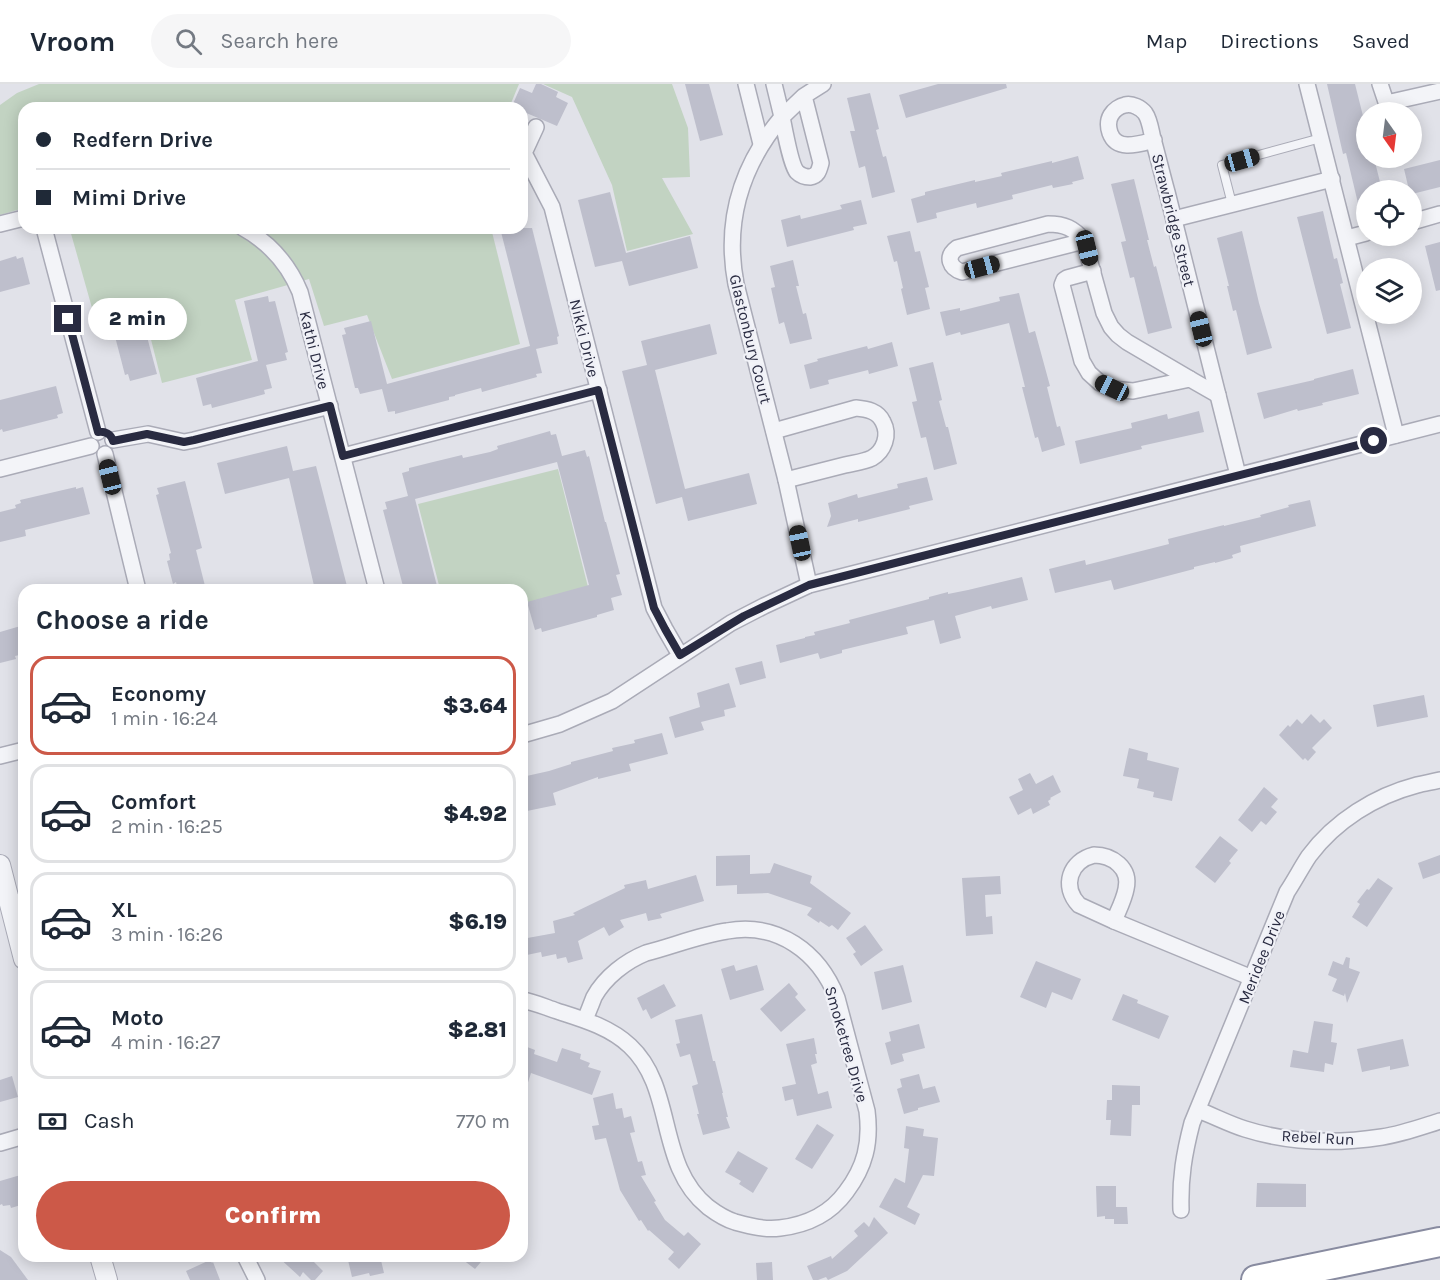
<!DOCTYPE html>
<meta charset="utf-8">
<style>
body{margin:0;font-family:Karla,sans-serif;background:#f6f6f7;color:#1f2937;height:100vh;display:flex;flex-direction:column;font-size:22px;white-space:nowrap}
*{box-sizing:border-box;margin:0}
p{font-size:20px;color:#747a83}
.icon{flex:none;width:33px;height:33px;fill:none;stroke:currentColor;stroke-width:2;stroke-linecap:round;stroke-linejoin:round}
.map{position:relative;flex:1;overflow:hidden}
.panel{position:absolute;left:18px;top:500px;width:510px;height:678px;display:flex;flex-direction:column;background:#fff;border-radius:18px;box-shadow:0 3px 15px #0003}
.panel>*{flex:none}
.banner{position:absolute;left:18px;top:18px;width:510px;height:132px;border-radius:18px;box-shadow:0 3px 15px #0003;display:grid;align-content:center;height:132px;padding:0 18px;background:#fff}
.needle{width:39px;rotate:166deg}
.controls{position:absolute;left:1356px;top:18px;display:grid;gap:12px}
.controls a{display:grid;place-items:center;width:66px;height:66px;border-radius:50%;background:#fff;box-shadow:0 3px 15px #0003;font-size:30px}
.end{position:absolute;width:27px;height:27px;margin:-14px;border:8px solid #292b41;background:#fff;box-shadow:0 0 0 3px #fff}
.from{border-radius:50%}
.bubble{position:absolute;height:42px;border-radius:21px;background:#fff;box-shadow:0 3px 15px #0003;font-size:20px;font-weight:800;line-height:42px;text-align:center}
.car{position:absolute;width:18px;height:36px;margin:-18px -9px;border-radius:8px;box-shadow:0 0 4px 2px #0007;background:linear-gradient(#222 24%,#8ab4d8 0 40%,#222 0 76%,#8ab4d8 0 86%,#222 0)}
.banner b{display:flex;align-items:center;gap:21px;height:57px;font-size:22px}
.banner b+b{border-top:2px solid #e0e1e3}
.banner i{width:15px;height:15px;background:#1f2937}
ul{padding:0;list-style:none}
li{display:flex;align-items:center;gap:18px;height:99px;margin:0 12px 9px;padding:0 6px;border:3px solid #e0e1e3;border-radius:18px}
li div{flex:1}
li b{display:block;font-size:22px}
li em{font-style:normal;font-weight:800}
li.on{border-color:#cc5948}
li>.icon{width:54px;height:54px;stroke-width:1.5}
h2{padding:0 18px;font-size:27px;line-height:72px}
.pay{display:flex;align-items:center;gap:15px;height:66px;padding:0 18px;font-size:22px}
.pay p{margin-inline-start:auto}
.primary-button{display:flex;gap:12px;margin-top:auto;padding:12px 18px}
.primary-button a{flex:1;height:69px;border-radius:36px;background:#cc5948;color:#fff;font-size:24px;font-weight:800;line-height:69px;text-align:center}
header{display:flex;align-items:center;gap:36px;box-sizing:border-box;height:84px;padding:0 30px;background:#fff;border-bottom:2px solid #e0e1e3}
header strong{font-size:28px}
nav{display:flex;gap:33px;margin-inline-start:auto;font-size:21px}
.search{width:420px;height:54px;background:#f6f6f7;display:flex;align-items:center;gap:15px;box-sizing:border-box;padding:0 21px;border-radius:33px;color:#747a83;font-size:22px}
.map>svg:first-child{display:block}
</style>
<header>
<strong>Vroom</strong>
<div class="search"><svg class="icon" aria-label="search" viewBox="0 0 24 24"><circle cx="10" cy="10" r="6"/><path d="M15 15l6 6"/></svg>Search here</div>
<nav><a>Map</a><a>Directions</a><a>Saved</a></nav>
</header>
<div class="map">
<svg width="1440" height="1196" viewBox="0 0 1440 1196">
<rect width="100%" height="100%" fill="#e1e2e9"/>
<g fill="#c2d3c2">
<polygon points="39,0 519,0 509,24 24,24 24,124 0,131 0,21 17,9"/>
<polygon points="543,0 672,0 688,44 690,93 662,94 693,150 627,167 612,101 572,13"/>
<polygon points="76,144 491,144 520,260 392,295 367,231 324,242 309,195 235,216 252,276 162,299 142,220 94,231 70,146"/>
<polygon points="558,385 588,503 522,520 522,506 440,505 418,420"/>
</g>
<g fill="#bebfcc">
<polygon points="536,0 541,0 558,8 556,13 568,19 557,42 524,28 522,24 517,24 512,22 520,4 532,9"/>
<polygon points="685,0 709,0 723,51 700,57"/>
<polygon points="938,0 1006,0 1007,4 906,34 899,11"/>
<polygon points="1327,0 1355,0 1365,40 1363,40 1366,53 1366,74 1374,74 1382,106 1366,106 1366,135 1362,136 1346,69 1343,70"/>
<polygon points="870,9 879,45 876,46 883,73 886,72 895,108 872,114 865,82 859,84 850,47 855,47 847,14"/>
<polygon points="1078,72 1084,95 1072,98 1073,100 1053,104 1052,101 1012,111 1013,115 977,124 976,119 936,129 937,134 917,139 911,115 925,111 925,108 975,96 975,98 1002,92 1001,89 1052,77 1052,79"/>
<polygon points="1440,76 1440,103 1412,110 1412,106 1409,106 1404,85"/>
<polygon points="1134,95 1149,156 1147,156 1154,183 1156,182 1172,244 1148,250 1134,193 1130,194 1121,158 1126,157 1111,100"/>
<polygon points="610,108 626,169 690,152 698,184 629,202 622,177 595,183 578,116"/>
<polygon points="861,116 867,140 853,143 854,146 787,163 781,136 800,131 801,135 842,125 840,121"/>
<polygon points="1323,127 1334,175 1337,174 1343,199 1340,200 1351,244 1327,250 1297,133"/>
<polygon points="500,144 532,144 559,252 557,253 558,260 536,265 542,289 536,290 537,293 482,308 481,304 455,311 455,312 449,313 449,316 395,330 395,327 388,328 382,305 360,310 358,304 355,304 342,251 346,250 344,244 371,237 387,300 530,262"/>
<polygon points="910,147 915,168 920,167 929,203 925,204 930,225 907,231 901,205 903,204 897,177 894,178 887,152"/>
<polygon points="1242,147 1259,219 1272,264 1247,271 1236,226 1233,227 1227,202 1229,202 1217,154"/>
<polygon points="1440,158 1440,206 1436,207 1425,162"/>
<polygon points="16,172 17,175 23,173 30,200 0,208 0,177"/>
<polygon points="793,176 799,202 796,202 803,230 806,229 812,255 790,260 784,238 779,240 771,204 775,203 770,182"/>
<polygon points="1019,209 1029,249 1035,247 1050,302 1047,303 1057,343 1060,342 1065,361 1042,368 1038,353 1035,354 1022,303 1025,303 1009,239 961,251 960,248 946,252 940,228 960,224 960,227 1000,217 999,213"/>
<polygon points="268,212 269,218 275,217 288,268 285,269 287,276 266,281 272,304 264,306 265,310 212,324 211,320 203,322 196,294 258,277 244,217"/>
<polygon points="139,223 157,290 130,297 128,290 125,291 111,237 114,236 112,230"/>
<polygon points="710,240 717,270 655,286 685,405 749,389 757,420 688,437 682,413 656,420 622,287 647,281 641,257"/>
<polygon points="892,258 898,282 869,290 868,286 828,296 829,300 810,305 804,281 818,277 817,275 867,262 868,265"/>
<polygon points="933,278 942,316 939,317 946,343 948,343 957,380 934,386 926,353 921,354 912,318 917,317 909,284"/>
<polygon points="1353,285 1359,310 1322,319 1323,321 1298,327 1297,325 1264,335 1257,309 1314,296 1314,295"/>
<polygon points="56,302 63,329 57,331 58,334 3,348 2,345 0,346 0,316"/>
<polygon points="1199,327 1204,348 1141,362 1142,365 1080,380 1075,357 1132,344 1131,339 1167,330 1168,335"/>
<polygon points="550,347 551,351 556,350 562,372 585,366 587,373 589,372 605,438 606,438 620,490 616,491 622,511 611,514 614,526 597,531 597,533 542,548 541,544 535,546 527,518 589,501 557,378 415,415 438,506 404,506 383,426 387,425 385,418 408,412 402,389 409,387 409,384 429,379 462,371 463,374 490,368 498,365 497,362"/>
<polygon points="287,362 293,387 316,382 348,506 315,506 289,394 225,410 217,379"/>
<polygon points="927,393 933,416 909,422 910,425 858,438 858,435 827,443 831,432 828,419 857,410 858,414 898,404 897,400"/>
<polygon points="185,397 202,464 196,466 206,506 178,506 176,498 173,500 167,477 170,476 169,470 171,469 156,411 159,410 157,404"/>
<polygon points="76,403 76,405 83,403 90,430 25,446 26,452 0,458 0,428 16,424 15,421 21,419 20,416"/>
<polygon points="1310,416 1316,442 1240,462 1241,468 1232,471 1233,474 1215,479 1215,478 1194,483 1194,485 1114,506 1111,496 1055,509 1049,485 1085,476 1086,481 1169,460 1168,455 1224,441 1224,442 1261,433 1260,431 1289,423 1288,421"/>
<polygon points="1022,493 1028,516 992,525 991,522 955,532 961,554 940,560 934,536 906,543 908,550 842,566 842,569 820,575 818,569 780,579 776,561 805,554 805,553 815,551 814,548 850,539 849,536 929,515 929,513 948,508 948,510 968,506"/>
<polygon points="24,541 24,570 15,572 16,575 0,579 0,548"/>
<polygon points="762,577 766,594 740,601 735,584"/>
<polygon points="729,599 736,623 724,626 725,632 701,638 704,646 675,654 669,633 700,623 697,609"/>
<polygon points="1424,611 1428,633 1377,643 1373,621"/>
<polygon points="1311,630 1320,639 1324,635 1332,644 1312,664 1316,668 1308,677 1305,674 1303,676 1279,651 1288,641 1290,643 1297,635 1302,640"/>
<polygon points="662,649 668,670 629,680 631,687 598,695 598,693 553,709 556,721 527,727 522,701 522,693 549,687 571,680 571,678 613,667 612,664 635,659 634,656"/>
<polygon points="1129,664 1148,669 1147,676 1179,684 1172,717 1153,713 1154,708 1137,704 1139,695 1123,692"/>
<polygon points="1030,689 1036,700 1053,691 1061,708 1050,714 1051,715 1048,717 1050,721 1033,730 1031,724 1018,731 1009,713 1023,706 1018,695"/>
<polygon points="1264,703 1278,715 1271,723 1277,728 1266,741 1261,737 1252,748 1238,736"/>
<polygon points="1220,752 1238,766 1229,777 1231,779 1215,799 1195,783"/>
<polygon points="750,771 750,790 770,789 774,779 812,792 810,799 851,829 838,846 832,841 829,843 820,837 819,839 807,831 812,824 768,809 737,810 737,801 716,802 716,772"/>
<polygon points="1440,771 1440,789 1423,795 1418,779"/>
<polygon points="696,791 704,817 660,830 662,834 648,837 646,829 620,836 624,843 609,852 604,843 578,857 583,875 568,879 566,873 557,875 556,870 542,873 541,868 522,872 522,855 555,849 553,837 575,831 573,829 625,804 624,801 646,796 648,805"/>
<polygon points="1000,792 1001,810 985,811 986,833 992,832 993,850 966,852 962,794"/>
<polygon points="1378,794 1393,804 1367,843 1352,833 1360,820 1357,818 1367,805 1369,806"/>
<polygon points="865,841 883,866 861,882 853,870 856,868 846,854"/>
<polygon points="1346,873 1350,874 1349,884 1360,888 1347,919 1345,909 1344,912 1332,907 1337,895 1328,891 1333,877 1343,881"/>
<polygon points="1036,877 1081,895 1072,916 1052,908 1046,924 1020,913"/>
<polygon points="734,881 736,887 757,881 764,906 730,916 721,885"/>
<polygon points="903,881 912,918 882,926 874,888"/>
<polygon points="789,899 798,910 795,913 806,926 781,948 760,925"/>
<polygon points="664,900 676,922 651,935 646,925 643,927 637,914"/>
<polygon points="1123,910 1138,916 1137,919 1169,932 1159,955 1112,936"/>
<polygon points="702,930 713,977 715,977 723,1009 722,1009 728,1033 726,1033 730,1044 703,1051 697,1030 699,1030 692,1002 698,1000 690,970 680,973 676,960 680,959 675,936"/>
<polygon points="1314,937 1333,940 1331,958 1337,959 1333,981 1325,979 1324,988 1290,983 1293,966 1308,969"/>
<polygon points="919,940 925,964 902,970 904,977 891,981 885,959 891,957 889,948"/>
<polygon points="814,954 817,970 815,970 817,979 811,981 818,1010 828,1007 832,1024 797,1032 793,1015 785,1017 782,1003 796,1000 786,960"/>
<polygon points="1403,955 1409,982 1390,986 1390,982 1362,988 1357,965"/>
<polygon points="522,961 535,966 534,970 557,978 562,964 581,970 580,975 590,979 588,983 601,987 592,1011 531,989 524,1011 522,1011"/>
<polygon points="919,990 923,1005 935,1002 940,1018 918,1024 918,1026 904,1030 897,1005 902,1003 900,995"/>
<polygon points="12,992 18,1013 0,1018 0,996"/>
<polygon points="1112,1001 1140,1002 1140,1021 1132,1021 1131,1052 1110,1051 1111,1036 1106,1036 1107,1016 1112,1016"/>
<polygon points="613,1009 616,1025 622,1024 624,1034 631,1032 635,1048 630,1049 638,1078 642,1077 646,1091 641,1092 656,1117 654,1118 665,1136 684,1152 688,1148 701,1160 679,1185 668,1175 674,1168 649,1146 648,1147 641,1136 639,1137 620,1106 606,1054 595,1056 592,1042 599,1041 593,1014"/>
<polygon points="817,1040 834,1051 812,1085 795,1075"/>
<polygon points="906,1042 924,1045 923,1052 938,1054 934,1092 923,1091 907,1123 920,1130 915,1141 879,1123 895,1094 905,1099 909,1065 904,1064"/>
<polygon points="738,1067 768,1084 753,1109 739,1100 741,1097 725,1088"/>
<polygon points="24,1090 24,1120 11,1124 10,1121 3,1122 2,1120 0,1121 0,1097"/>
<polygon points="1257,1099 1306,1100 1306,1123 1256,1123"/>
<polygon points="1096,1102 1116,1102 1116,1123 1127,1123 1128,1140 1114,1140 1114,1135 1105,1135 1105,1132 1097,1133"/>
<polygon points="874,1133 888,1149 847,1187 828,1196 826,1193 818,1196 813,1196 807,1182 831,1172 832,1175 858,1152 854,1147 864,1138 869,1143"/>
<polygon points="0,1166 11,1173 28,1196 0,1196"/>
<polygon points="277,1172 320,1172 314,1178 323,1187 315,1196 311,1196 303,1188 300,1193"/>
<polygon points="347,1172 380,1172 384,1189 370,1192 369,1189 352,1193"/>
<polygon points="458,1172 486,1172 475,1185"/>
<polygon points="210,1176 212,1179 213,1178 220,1196 190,1196 186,1187"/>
<polygon points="772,1178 773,1196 757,1196 756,1179"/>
</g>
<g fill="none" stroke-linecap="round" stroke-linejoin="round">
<g stroke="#aaabb7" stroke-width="10">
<g id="service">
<polyline points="1232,120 1222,81 1321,54"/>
<polyline points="10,816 24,813"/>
</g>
</g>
<g stroke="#aaabb7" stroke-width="18">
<g id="minor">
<polyline points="746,0 761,60"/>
<path d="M774 0 782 33C741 82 724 137 736 200L786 396 809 501"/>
<polyline points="1307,0 1396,351"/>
<polyline points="1380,0 1386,18 1391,18 1440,7"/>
<path d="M804 12 821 79C819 86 818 92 810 93 805 93 801 92 797 88 791 82 784 43 782 33L804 12 823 0"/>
<polyline points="536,43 524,69 552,123 654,524 665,545 680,571"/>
<path d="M1154 56C1139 60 1117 68 1110 49 1108 43 1108 36 1111 31 1114 26 1120 22 1125 21 1132 19 1141 24 1145 29 1150 36 1151 47 1153 55 1158 73 1162 90 1167 108 1191 202 1214 297 1238 391"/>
<polyline points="1174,135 1332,95"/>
<polyline points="1412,138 1440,130"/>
<polyline points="0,140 24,134"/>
<polyline points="44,144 98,348"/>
<path d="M243 144C270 159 288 179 300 208L377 506"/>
<polyline points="1347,154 1366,149"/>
<path d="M1084 157 962 188C950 184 945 173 957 164L1048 140C1064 140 1074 144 1084 157L1104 229 1111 243 1118 251 1127 258 1190 295"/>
<polyline points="1093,187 1067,194 1064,196 1062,201 1082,277 1089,289 1100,299 1112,305 1133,307 1190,295 1218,311"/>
<path d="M774 347 856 324C867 325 878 327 883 338 890 351 884 367 872 374 864 378 853 379 845 381 825 386 806 391 786 396"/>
<polyline points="113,356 148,350 184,358 194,356 330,322"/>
<polyline points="105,370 138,506"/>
<polyline points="343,372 599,306"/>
<polyline points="0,385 91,362"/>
<polyline points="522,651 560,640 612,617 731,539 764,522 809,501 1440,340"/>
<polyline points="0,672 24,666"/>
<path d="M1094 771C1112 771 1131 784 1126 805 1124 816 1118 827 1114 837L1079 821C1061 802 1070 777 1094 771Z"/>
<polyline points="1114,837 1252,894"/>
<path d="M522 916C534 918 545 923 557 927 582 935 610 943 630 962 676 1005 656 1081 708 1123 716 1129 725 1135 735 1138 750 1142 764 1146 780 1144 806 1141 830 1130 846 1108 865 1083 871 1059 867 1027L837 914C819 868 778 838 727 847 700 851 673 862 646 869 626 877 605 893 594 913 591 921 588 928 585 936"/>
<path d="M1198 1026C1214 1032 1229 1040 1245 1045 1289 1059 1337 1060 1382 1053 1402 1050 1421 1043 1440 1037"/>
<polyline points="0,1059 24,1052"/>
<path d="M1181 1126C1180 1094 1184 1070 1192 1039L1287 808C1295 796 1301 784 1309 772 1335 737 1375 712 1417 701 1425 699 1432 698 1440 696"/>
<polyline points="245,1172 257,1196"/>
</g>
</g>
<g stroke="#aaabb7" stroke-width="22">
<g id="tertiary">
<polyline points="0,781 24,875"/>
<polyline points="100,1172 107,1196"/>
</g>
</g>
<g stroke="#888ba0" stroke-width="32">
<polyline id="motorway" points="1256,1196 1440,1158"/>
</g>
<use href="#service" stroke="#f3f4f8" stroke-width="8"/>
<use href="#minor" stroke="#f3f4f8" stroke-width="15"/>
<use href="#tertiary" stroke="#f3f4f8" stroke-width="20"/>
<use href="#motorway" stroke="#fff" stroke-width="28"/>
</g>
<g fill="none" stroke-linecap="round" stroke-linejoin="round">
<path stroke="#292b41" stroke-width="8" d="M68 235 98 348C105 347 111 350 113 357L147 350 184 358 194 356 330 322 343 372 598 306 654 524 665 545 680 571 744 532 809 501 1374 357"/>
</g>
<g text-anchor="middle" stroke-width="4.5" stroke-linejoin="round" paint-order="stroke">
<g font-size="16" fill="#292b41" stroke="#f0f1f7">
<text transform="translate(1174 136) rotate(76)" y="6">Strawbridge Street</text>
<text transform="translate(585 254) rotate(76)" y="6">Nikki Drive</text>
<text transform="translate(751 255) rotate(76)" y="6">Glastonbury Court</text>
<text transform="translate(315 266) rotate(76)" y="6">Kathi Drive</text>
<text transform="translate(1261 873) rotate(-68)" y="6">Meridee Drive</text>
<text transform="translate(847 960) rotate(74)" y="6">Smoketree Drive</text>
<text transform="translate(1318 1053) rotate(3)" y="6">Rebel Run</text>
</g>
</g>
</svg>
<div class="controls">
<a><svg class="needle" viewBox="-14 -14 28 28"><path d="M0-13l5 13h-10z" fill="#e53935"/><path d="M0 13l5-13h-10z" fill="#747a83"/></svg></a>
<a><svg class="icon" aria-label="locate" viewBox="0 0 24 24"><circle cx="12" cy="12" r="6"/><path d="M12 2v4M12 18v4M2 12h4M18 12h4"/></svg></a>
<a><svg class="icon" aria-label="layers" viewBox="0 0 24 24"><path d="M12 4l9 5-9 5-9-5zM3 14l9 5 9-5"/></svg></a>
</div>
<i class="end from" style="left:1374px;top:357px"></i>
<i class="end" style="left:68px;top:235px"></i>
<div class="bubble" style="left:88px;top:214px;width:99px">2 min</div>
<i class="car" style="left:1242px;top:76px;rotate:74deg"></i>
<i class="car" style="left:1087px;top:164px;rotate:166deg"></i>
<i class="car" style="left:982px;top:183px;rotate:75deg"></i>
<i class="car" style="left:1201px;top:245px;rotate:346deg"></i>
<i class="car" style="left:1112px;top:304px;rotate:296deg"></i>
<i class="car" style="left:110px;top:393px;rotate:346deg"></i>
<i class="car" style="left:800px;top:459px;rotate:348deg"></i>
<div class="banner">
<b><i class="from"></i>Redfern Drive</b>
<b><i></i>Mimi Drive</b>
</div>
<section class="panel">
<h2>Choose a ride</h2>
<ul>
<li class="on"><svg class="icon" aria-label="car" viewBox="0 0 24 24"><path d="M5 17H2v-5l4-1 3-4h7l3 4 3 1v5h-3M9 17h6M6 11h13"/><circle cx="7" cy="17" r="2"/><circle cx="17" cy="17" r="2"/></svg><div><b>Economy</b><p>1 min · 16:24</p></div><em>$3.64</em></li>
<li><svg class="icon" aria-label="car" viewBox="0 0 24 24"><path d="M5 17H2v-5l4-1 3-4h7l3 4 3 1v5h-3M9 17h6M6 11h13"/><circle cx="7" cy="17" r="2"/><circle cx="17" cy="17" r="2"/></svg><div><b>Comfort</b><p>2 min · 16:25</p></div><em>$4.92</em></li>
<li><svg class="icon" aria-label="car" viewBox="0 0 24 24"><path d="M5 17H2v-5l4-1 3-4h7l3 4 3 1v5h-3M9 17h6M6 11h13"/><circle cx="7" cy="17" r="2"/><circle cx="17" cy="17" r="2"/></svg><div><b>XL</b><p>3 min · 16:26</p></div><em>$6.19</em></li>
<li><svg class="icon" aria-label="car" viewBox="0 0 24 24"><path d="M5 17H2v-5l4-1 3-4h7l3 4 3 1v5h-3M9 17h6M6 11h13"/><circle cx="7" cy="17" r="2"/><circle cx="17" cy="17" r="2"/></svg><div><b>Moto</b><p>4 min · 16:27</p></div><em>$2.81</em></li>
</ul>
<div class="pay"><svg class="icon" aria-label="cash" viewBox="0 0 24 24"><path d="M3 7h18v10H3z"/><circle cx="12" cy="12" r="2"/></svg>Cash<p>770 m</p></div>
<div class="primary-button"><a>Confirm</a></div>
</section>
</div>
